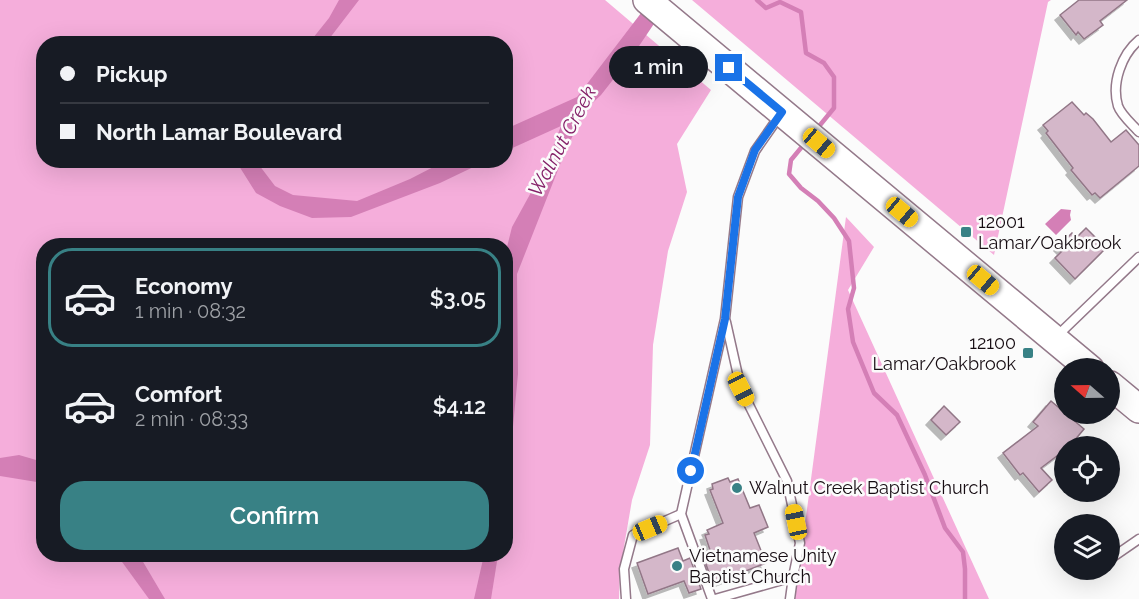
<!DOCTYPE html>
<meta charset="utf-8">
<style>
body{margin:0;font-family:Raleway,sans-serif;background:#20242c;color:#f1f3f6;height:100vh;display:flex;flex-direction:column;font-size:22px;white-space:nowrap}
*{box-sizing:border-box;margin:0}
p{font-size:20px;color:#9ea1a6}
.icon{flex:none;width:33px;height:33px;fill:none;stroke:currentColor;stroke-width:2;stroke-linecap:round;stroke-linejoin:round}
.map{position:relative;flex:1;overflow:hidden}
.drawer{position:absolute;left:36px;top:238px;width:477px;height:324px;display:flex;flex-direction:column;background:#171b24;border-radius:24px;box-shadow:0 6px 24px #0002}
.drawer>*{flex:none}
.guide{position:absolute;left:36px;top:36px;width:477px;height:132px;border-radius:24px;box-shadow:0 6px 24px #0002;display:grid;align-content:center;height:132px;padding:0 24px;background:#171b24}
.needle{width:39px;rotate:290deg}
.tools{position:absolute;left:1054px;top:358px;display:grid;gap:12px}
.tools a{display:grid;place-items:center;width:66px;height:66px;border-radius:50%;background:#171b24;box-shadow:0 6px 24px #0002;font-size:30px}
.end{position:absolute;width:27px;height:27px;margin:-14px;border:8px solid #1a73e8;background:#fff;box-shadow:0 0 0 3px #fff}
.from{border-radius:50%}
.bubble{position:absolute;height:42px;border-radius:21px;background:#171b24;box-shadow:0 6px 24px #0002;font-size:20px;font-weight:600;line-height:42px;text-align:center}
.car{position:absolute;width:18px;height:36px;margin:-18px -9px;border-radius:8px;box-shadow:0 0 4px 2px #0007;background:linear-gradient(#f5c518 24%,#345 0 40%,#f5c518 0 76%,#345 0 86%,#f5c518 0)}
.guide b{display:flex;align-items:center;gap:21px;height:57px;font-size:22px}
.guide b+b{border-top:2px solid #363941}
.guide i{width:15px;height:15px;background:#f1f3f6}
ul{padding:10px 0 0;list-style:none}
li{display:flex;align-items:center;gap:18px;height:99px;margin:0 12px 9px;padding:0 12px;border:3px solid transparent;border-radius:24px}
li div{flex:1}
li b{display:block;font-size:22px}
li em{font-style:normal;font-weight:600}
li.selected{border-color:#388185}
li>.icon{width:54px;height:54px;stroke-width:1.5}
.primary-button{display:flex;gap:12px;margin-top:auto;padding:12px 24px}
.primary-button a{flex:1;height:69px;border-radius:24px;background:#388185;color:#fff;font-size:24px;font-weight:600;line-height:69px;text-align:center}
.map>svg:first-child{display:block}
</style>
<div class="map">
<svg width="1139" height="599" viewBox="0 0 1139 599">
<defs>
<filter id="shadow"><feDropShadow dx="-5" dy="5" stdDeviation="0" flood-color="#0004"/></filter>
</defs>
<rect width="100%" height="100%" fill="#fbfbfb"/>
<g fill="#f5aedb" fill-rule="evenodd">
<path d="M0 0H605L711 90 677 144 687 192 668 251 653 345 650 445 632 500 620 570 619 599H0ZM44 44H506V160H44ZM44 246H506V555H44Z"/>
<polygon points="692,0 1051,0 1048,2 994,255"/>
<polygon points="846,217 874,247 848,290 989,599 795,599"/>
</g>
<g fill="#d47fb6">
<polygon points="339,0 359,0 326,43 309,43 329,18"/>
<polygon points="651,0 670,0 637,49 601,95 585,110 565,152 517,274 518,374 506,500 506,251 512,227 545,167 561,126 506,151 506,129 577,97"/>
<polygon points="239,161 256,161 275,186 293,195 357,201 410,179 445,161 486,161 440,183 351,217 312,218 280,206 256,193 239,166"/>
<polygon points="1061,209 1071,210 1070,215 1071,220 1056,235 1045,224"/>
<polygon points="19,455 43,462 43,483 0,476 0,458"/>
<polygon points="117,555 139,555 165,599 149,599"/>
<polygon points="484,555 498,555 491,599 474,599"/>
</g>
<g fill="none" stroke-linecap="round" stroke-linejoin="round">
<g stroke="#d47fb6" stroke-width="4.5">
<polyline points="757,0 766,8 780,2 801,12 806,53 824,63 834,77 834,108 816,130"/>
<polyline points="805,143 791,160 789,174 801,188 818,201 834,218 849,241 854,288 848,309 853,342 874,393 897,415 925,475 945,528 963,552 965,569 965,599"/>
</g>
</g>
<g fill="#d4b7c9" stroke="#927787" stroke-width="1.5" filter="url(#shadow)">
<polygon points="1079,0 1127,0 1100,21 1103,25 1084,39 1078,32 1076,35 1060,15"/>
<polygon points="1072,102 1084,115 1086,113 1093,119 1111,142 1126,130 1139,145 1139,166 1100,198 1095,193 1092,195 1071,170 1073,168 1046,133 1048,131 1043,125"/>
<polygon points="1086,228 1106,248 1075,279 1055,258 1063,250 1059,246 1072,233 1077,237"/>
<polygon points="1051,401 1084,429 1069,447 1065,447 1062,455 1061,453 1041,468 1052,480 1039,492 1023,473 1020,475 1003,453 1038,426 1033,422"/>
<polygon points="944,406 960,422 946,435 931,420"/>
<polygon points="728,478 730,482 738,479 750,508 759,505 768,527 754,533 766,563 713,584 702,553 710,550 705,535 709,534 707,530 723,523 710,490 713,489 712,484"/>
<polygon points="678,548 683,561 690,558 701,589 689,593 684,581 648,594 637,563"/>
</g>
<g fill="none" stroke-linecap="round" stroke-linejoin="round">
<g stroke="#94798a" stroke-width="11">
<g id="service">
<path d="M1139 40C1122 54 1111 83 1118 106 1121 115 1133 125 1139 132"/>
<polyline points="1056,337 1139,257"/>
<polyline points="1110,559 1139,539"/>
<polyline points="1092,571 1093,570"/>
<polyline points="626,599 624,569 633,535 681,514"/>
<polyline points="712,599 681,514 725,319 738,197 755,151 780,115"/>
<polyline points="715,599 793,577 800,543 787,481 741,389 726,322"/>
<polyline points="790,599 793,577"/>
</g>
</g>
<g stroke="#94798a" stroke-width="30">
<g id="primary">
<polyline points="647,0 1090,369"/>
<polyline points="1110,385 1139,409"/>
</g>
</g>
<use href="#service" stroke="#fff" stroke-width="8"/>
<use href="#primary" stroke="#fff" stroke-width="27"/>
</g>
<g fill="none" stroke-linecap="round" stroke-linejoin="round">
<polyline stroke="#1a73e8" stroke-width="8" points="691,471 725,319 738,197 755,150 782,112 729,68"/>
</g>
<g fill="#388185" stroke="#fbfbfb" stroke-width="2">
<rect x="960" y="226" width="12" height="12" rx="3"/>
<rect x="1022" y="347" width="12" height="12" rx="3"/>
<circle cx="737" cy="488" r="6"/>
<circle cx="677" cy="566" r="6"/>
</g>
<g text-anchor="middle" stroke-width="5" stroke-linejoin="round" paint-order="stroke">
<g font-size="18" fill="#160c12" stroke="#fbfbfb" text-anchor="start">
<text x="978" y="228">12001<tspan x="978" dy="21">Lamar/Oakbrook</tspan></text>
<text x="1016" y="349" text-anchor="end">12100<tspan x="1016" dy="21">Lamar/Oakbrook</tspan></text>
<text x="749" y="494">Walnut Creek Baptist Church</text>
<text x="689" y="562">Vietnamese Unity<tspan x="689" dy="21">Baptist Church</tspan></text>
</g>
<g font-size="20" font-style="italic" fill="#842068" stroke="#fbfbfb">
<text transform="translate(562 141) rotate(-62)" y="7">Walnut Creek</text>
</g>
</g>
</svg>
<div class="tools">
<a><svg class="needle" viewBox="-14 -14 28 28"><path d="M0-13l5 13h-10z" fill="#e53935"/><path d="M0 13l5-13h-10z" fill="#9ea1a6"/></svg></a>
<a><svg class="icon" aria-label="locate" viewBox="0 0 24 24"><circle cx="12" cy="12" r="6"/><path d="M12 2v4M12 18v4M2 12h4M18 12h4"/></svg></a>
<a><svg class="icon" aria-label="layers" viewBox="0 0 24 24"><path d="M12 4l9 5-9 5-9-5zM3 14l9 5 9-5"/></svg></a>
</div>
<i class="end from" style="left:691px;top:471px"></i>
<i class="end" style="left:729px;top:68px"></i>
<div class="bubble" style="left:609px;top:46px;width:99px">1 min</div>
<i class="car" style="left:819px;top:143px;rotate:130deg"></i>
<i class="car" style="left:902px;top:212px;rotate:130deg"></i>
<i class="car" style="left:983px;top:280px;rotate:130deg"></i>
<i class="car" style="left:741px;top:389px;rotate:153deg"></i>
<i class="car" style="left:796px;top:522px;rotate:348deg"></i>
<i class="car" style="left:650px;top:528px;rotate:67deg"></i>
<div class="guide">
<b><i class="from"></i>Pickup</b>
<b><i></i>North Lamar Boulevard</b>
</div>
<section class="drawer">
<ul>
<li class="selected"><svg class="icon" aria-label="car" viewBox="0 0 24 24"><path d="M5 17H2v-5l4-1 3-4h7l3 4 3 1v5h-3M9 17h6M6 11h13"/><circle cx="7" cy="17" r="2"/><circle cx="17" cy="17" r="2"/></svg><div><b>Economy</b><p>1 min · 08:32</p></div><em>$3.05</em></li>
<li><svg class="icon" aria-label="car" viewBox="0 0 24 24"><path d="M5 17H2v-5l4-1 3-4h7l3 4 3 1v5h-3M9 17h6M6 11h13"/><circle cx="7" cy="17" r="2"/><circle cx="17" cy="17" r="2"/></svg><div><b>Comfort</b><p>2 min · 08:33</p></div><em>$4.12</em></li>
</ul>
<div class="primary-button"><a>Confirm</a></div>
</section>
</div>
